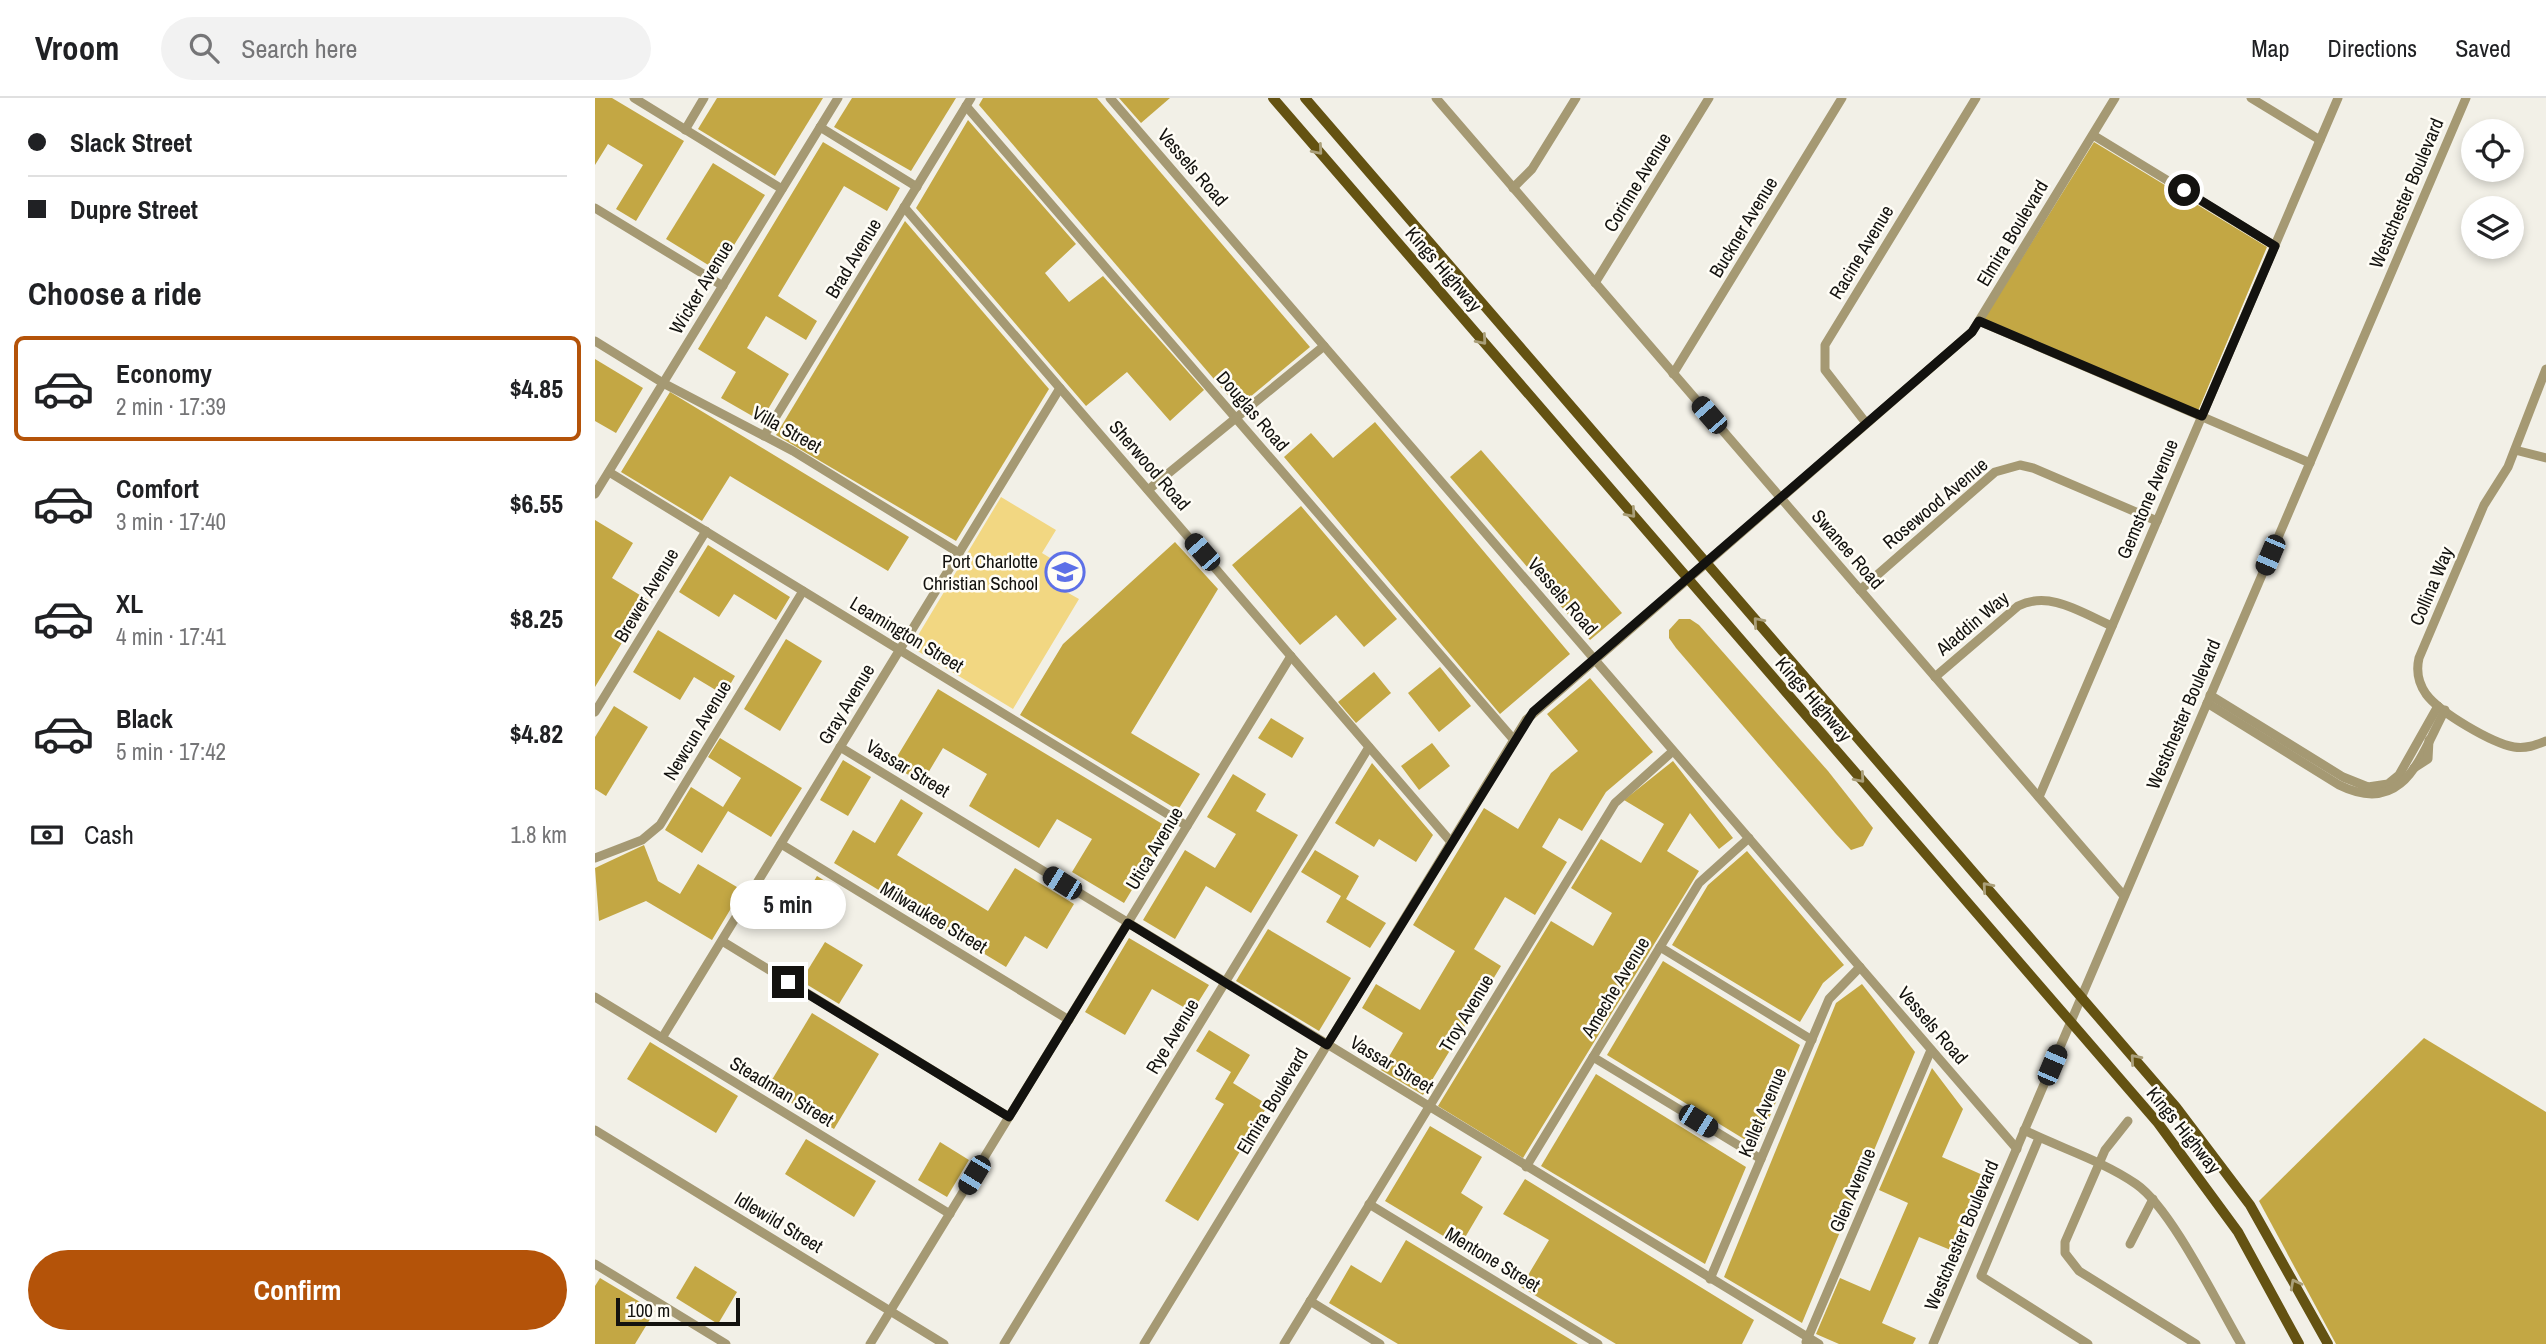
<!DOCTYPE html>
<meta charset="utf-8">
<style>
body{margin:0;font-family:"Archivo Narrow",sans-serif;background:#f2f2f2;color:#202124;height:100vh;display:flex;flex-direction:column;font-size:26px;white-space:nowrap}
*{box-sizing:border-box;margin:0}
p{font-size:23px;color:#757577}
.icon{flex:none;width:38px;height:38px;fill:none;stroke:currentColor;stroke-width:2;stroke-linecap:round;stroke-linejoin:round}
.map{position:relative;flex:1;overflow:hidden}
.panel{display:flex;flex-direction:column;background:#fff;width:595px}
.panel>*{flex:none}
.guide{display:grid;align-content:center;height:154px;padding:0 28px;background:#fff}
.fabs{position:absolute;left:1866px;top:21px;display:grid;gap:14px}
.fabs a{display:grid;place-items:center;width:63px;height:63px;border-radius:50%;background:#fff;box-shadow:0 4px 10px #0003;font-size:35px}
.scale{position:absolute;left:21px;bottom:18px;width:124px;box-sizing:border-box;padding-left:7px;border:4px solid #13120f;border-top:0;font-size:19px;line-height:24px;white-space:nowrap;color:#13120f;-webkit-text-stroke:5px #fffdf6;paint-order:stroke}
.end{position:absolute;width:32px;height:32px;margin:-16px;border:9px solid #13120f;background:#fff;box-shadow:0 0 0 4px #fff}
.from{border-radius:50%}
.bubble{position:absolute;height:49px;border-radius:24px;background:#fff;box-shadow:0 4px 10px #0003;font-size:23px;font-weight:800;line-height:49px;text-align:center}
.car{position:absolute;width:21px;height:42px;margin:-21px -10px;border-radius:9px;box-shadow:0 0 5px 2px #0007;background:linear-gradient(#222 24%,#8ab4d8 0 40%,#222 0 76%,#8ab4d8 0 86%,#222 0)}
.guide b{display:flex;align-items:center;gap:24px;height:66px;font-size:26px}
.guide b+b{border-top:2px solid #e0e0e0}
.guide i{width:18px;height:18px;background:#202124}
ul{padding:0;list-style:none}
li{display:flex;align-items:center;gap:21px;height:105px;margin:0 14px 10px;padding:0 14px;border:4px solid transparent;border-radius:10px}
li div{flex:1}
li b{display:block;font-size:26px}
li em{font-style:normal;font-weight:800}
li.on{border-color:#b45309}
li>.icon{width:63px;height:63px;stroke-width:1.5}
h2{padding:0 28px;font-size:32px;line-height:84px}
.pay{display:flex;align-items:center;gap:18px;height:77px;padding:0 28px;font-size:26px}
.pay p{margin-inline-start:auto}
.cta{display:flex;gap:14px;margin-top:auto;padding:14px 28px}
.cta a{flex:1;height:80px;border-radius:42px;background:#b45309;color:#fff;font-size:28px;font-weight:800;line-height:80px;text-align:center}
header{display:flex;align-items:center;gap:42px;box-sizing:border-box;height:98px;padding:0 35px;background:#fff;border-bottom:2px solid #e0e0e0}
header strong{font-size:33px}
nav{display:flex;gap:38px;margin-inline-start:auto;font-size:24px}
.search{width:490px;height:63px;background:#f2f2f2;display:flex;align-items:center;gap:18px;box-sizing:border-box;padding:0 24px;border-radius:38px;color:#757577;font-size:26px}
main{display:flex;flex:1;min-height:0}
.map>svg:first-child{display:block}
</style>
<header>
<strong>Vroom</strong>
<div class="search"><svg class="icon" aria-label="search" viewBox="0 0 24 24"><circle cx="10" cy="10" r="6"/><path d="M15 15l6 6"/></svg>Search here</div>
<nav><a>Map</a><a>Directions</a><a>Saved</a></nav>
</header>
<main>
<section class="panel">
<div class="guide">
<b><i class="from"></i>Slack Street</b>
<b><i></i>Dupre Street</b>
</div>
<h2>Choose a ride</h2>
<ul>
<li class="on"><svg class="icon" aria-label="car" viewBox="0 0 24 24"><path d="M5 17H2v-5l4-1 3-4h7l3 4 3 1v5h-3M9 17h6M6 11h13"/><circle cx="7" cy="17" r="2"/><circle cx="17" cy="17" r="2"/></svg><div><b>Economy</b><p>2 min · 17:39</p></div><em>$4.85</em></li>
<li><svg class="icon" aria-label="car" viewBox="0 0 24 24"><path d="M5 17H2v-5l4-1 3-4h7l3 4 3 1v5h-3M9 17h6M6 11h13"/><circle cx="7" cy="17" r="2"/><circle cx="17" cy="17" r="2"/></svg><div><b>Comfort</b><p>3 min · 17:40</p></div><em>$6.55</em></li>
<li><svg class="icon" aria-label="car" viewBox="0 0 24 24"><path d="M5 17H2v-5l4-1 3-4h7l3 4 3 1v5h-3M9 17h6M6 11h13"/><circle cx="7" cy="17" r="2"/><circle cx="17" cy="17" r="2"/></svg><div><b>XL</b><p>4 min · 17:41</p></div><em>$8.25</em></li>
<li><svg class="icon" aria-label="car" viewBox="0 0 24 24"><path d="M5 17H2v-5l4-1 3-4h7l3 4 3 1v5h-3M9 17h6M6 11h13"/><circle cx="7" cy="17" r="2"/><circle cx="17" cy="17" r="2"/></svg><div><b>Black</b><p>5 min · 17:42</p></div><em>$4.82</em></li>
</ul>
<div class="pay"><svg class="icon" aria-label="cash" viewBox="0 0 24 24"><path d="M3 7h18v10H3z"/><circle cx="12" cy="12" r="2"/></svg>Cash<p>1.8 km</p></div>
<div class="cta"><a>Confirm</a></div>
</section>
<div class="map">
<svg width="1951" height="1246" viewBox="0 0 1951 1246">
<rect width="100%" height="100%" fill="#f2f0e7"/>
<polygon fill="#f2d782" points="406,399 461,432 447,455 470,469 459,487 484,501 418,611 316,549"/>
<g fill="#c3a744">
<polygon points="0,0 17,0 89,43 41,123 21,111 48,67 13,46 0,67"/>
<polygon points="122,0 228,0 180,78 103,31"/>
<polygon points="257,0 361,0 316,73 239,29"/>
<polygon points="388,0 502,0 715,249 643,309 384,7"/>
<polygon points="524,0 575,0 546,25"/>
<polygon points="373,22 481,146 450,175 474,204 508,178 609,292 575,323 532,274 491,308 321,110"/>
<polygon points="228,44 305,90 292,113 249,88 183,198 222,223 211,242 171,218 152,250 194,276 166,323 126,300 141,274 103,251"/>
<polygon points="1499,44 1672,149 1603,313 1389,221"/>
<polygon points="118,65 170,97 123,173 71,141"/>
<polygon points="310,123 454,291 361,443 181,337"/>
<polygon points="0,261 48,290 21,335 0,323"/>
<polygon points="75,294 314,439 293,473 135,378 107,423 26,374"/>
<polygon points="780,324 975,556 905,616 689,359 716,335 738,360"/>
<polygon points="886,352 1027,515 995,542 855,379"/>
<polygon points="706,408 802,521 769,549 741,517 705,547 637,467"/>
<polygon points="0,422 38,445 17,480 53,502 0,589"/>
<polygon points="580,444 623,491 536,635 605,676 583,712 425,617 468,546"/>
<polygon points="113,447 195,499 181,522 139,496 124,519 84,494"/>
<polygon points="63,532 140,578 129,597 99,579 85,602 38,574"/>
<polygon points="191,541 227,563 185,633 149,611"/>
<polygon points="845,569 876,608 844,634 813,595"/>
<polygon points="779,574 796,595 761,625 743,604"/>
<polygon points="995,580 1058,654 1011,694 987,733 964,720 947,749 972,764 940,817 910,799 879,851 906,868 828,997 786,972 808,935 767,910 781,886 825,912 860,853 818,827 889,710 923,731 956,675 983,653 952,616"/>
<polygon points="343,591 574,730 529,805 477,774 497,741 462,721 444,750 374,708 392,676 348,650 327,685 297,667"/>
<polygon points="19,608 53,629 11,698 0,691 0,639"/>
<polygon points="676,620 709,640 697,660 663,640"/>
<polygon points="125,640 207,690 176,739 133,713 107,755 70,732 96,689 128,709 146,680 113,659"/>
<polygon points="837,645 855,668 824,692 806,668"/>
<polygon points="248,662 276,679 253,718 225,702"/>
<polygon points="1078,663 1138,740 1124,751 1095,715 1072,753 1104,773 928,1060 843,1008 956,823 998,848 1017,815 976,790 1006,741 1046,765 1069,726 1029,702"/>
<polygon points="777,665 838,737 821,764 784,741 779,749 740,725"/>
<polygon points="638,676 671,696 661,713 703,737 656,815 611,788 580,841 548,822 590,752 620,770 641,736 612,719"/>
<polygon points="306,701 328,715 302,757 393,813 420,770 479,806 452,851 430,838 411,869 239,765 258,732 280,745"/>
<polygon points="49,747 63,783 85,796 103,766 147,792 117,842 51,803 4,823 0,770"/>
<polygon points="720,752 764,778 751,801 791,825 775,850 731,824 746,798 706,774"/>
<polygon points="1152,753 1249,867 1228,885 1205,924 1077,847 1113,787"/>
<polygon points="222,778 245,792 222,830 199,816"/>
<polygon points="673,831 756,880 724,933 641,883"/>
<polygon points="534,840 614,887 597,914 557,891 530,937 490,914"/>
<polygon points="230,844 268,867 244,906 206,883"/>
<polygon points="1068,863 1205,947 1162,1049 1012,957"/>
<polygon points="1267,886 1320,954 1207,1225 1129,1179 1241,905"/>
<polygon points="217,915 284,956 239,1031 172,990"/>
<polygon points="614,932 655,957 638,985 673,1007 603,1123 570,1103 629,1006 620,1001 636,974 601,953"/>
<polygon points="1829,940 1951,1014 1951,1246 1741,1246 1664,1103"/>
<polygon points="55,944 143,998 121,1035 32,981"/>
<polygon points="1337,970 1368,1011 1347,1059 1390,1078 1358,1153 1324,1139 1287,1225 1321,1240 1318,1246 1244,1246 1221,1236 1245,1180 1275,1193 1313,1105 1284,1092"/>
<polygon points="1001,976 1151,1069 1110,1166 946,1068"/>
<polygon points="835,1028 887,1059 866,1095 888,1109 865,1148 790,1103"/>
<polygon points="211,1041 281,1083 259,1119 190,1076"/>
<polygon points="345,1044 374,1062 352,1099 323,1082"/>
<polygon points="930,1081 1159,1222 1147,1246 1021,1246 926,1189 954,1142 908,1116"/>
<polygon points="811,1142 983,1246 803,1246 734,1205 756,1167 786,1185"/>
<polygon points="100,1168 142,1194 123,1226 81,1200"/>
<polygon points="5,1180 60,1213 40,1246 0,1246 0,1188"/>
</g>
<polygon fill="#c3a644" points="1084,521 1095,521 1104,527 1233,673 1278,730 1268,748 1256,752 1241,736 1081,550 1074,540 1074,532"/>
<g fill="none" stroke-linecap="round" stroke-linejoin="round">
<g stroke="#a59973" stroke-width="9">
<polyline points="39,0 187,91"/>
<polyline points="515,0 1422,1051"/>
<polyline points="841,0 1529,798"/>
<polyline points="1656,0 1725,42"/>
<polyline points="371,8 919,642"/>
<polyline points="225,29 322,89"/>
<polyline points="90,32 109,0"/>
<polyline points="1498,37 1680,148"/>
<polyline points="918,90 937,71 981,0"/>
<polyline points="309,109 856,744"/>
<polyline points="0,110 128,188"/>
<polyline points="1000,185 1114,0"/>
<polyline points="1384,223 1715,365"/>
<polyline points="0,243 68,285 198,353 364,455"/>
<path d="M1951 271 1913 369 1889 407 1824 560C1821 573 1824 586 1831 596 1845 615 1897 645 1919 649 1931 651 1941 647 1951 643"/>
<polyline points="1078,276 1247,0"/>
<polyline points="1271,325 1230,272 1230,247 1381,0"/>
<polyline points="169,338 376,0"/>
<polyline points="1920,352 1951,360"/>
<polyline points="14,374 592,728"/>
<polyline points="553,392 729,248"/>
<polyline points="0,396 243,0"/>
<polyline points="1265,492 1400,374 1425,367 1438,370 1562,423"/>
<path d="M1340 579 1423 508C1455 492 1487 515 1517 528"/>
<polyline points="1615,597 1748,679 1773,689 1793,686 1804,677 1843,608"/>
<path d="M1612 605 1744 687C1809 719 1825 659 1850 612"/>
<polyline points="0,614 111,433"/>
<polyline points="245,649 1224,1246"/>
<polyline points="1819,670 1833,661 1834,642"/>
<polyline points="1444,699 1743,0"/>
<polyline points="186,746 474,922"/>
<polyline points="0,760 47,742 65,727 208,493"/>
<polyline points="127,843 414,1019"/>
<polyline points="1065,849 1217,942"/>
<polyline points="0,899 355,1116"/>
<polyline points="67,940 465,290"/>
<polyline points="998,959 1166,1061"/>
<polyline points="1533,1023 1510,1052 1470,1144 1470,1155 1484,1173 1601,1246"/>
<polyline points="0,1032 349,1246"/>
<path d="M1429 1032C1465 1050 1508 1063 1541 1086 1576 1110 1622 1205 1646 1246"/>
<polyline points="1444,1040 1386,1178 1493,1246"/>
<polyline points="931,1069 1104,785 1154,740"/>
<polyline points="774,1106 1003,1246"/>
<polyline points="1535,1146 1558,1101"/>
<polyline points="0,1166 131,1246"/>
<polyline points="1115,1181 1234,901 1265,869"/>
<polyline points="715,1203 785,1246"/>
<polyline points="1211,1244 1336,952"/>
<polyline points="275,1246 696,558"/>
<polyline points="409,1246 774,649"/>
<polyline points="549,1246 931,622 1377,234 1520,0"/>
<polyline points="689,1246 1020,705 1078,653"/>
<polyline points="1338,1246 1871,0"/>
</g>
<g stroke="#645212" stroke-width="10">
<polyline points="678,0 1563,1025 1643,1134 1704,1246"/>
<polyline points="710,0 1581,1009 1655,1107 1733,1246"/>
</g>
</g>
<defs><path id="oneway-chevron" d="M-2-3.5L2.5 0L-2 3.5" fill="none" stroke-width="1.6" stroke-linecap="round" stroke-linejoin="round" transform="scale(1.75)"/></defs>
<g stroke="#aa9f79">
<use href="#oneway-chevron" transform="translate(723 52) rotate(49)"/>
<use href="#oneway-chevron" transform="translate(887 242) rotate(49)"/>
<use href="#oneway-chevron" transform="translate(1036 415) rotate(49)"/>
<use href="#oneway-chevron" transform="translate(1163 524) rotate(-131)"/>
<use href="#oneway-chevron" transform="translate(1265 680) rotate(49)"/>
<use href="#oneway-chevron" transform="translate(1392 789) rotate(-131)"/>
<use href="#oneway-chevron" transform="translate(1540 961) rotate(-131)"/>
<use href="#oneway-chevron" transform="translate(1700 1186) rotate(-118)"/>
</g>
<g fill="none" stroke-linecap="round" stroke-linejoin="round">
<polyline stroke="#13120f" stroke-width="9" points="193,884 414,1019 533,825 732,947 938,614 1377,234 1384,223 1607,318 1680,148 1589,92"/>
</g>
<defs>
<g id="school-ring" transform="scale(2.0125)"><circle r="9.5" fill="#fffdf6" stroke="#5d70e7" stroke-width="1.5"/><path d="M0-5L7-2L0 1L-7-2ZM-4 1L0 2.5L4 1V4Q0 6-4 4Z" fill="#5d70e7"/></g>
</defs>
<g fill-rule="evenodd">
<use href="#school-ring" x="470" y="474"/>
</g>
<g text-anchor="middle" stroke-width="5" stroke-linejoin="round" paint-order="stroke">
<g font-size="19" fill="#13120f" stroke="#fffdf6">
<text transform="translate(598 69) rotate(49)" y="7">Vessels Road</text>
<text transform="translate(1042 84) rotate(-59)" y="7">Corinne Avenue</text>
<text transform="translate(1811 95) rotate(-67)" y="7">Westchester Boulevard</text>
<text transform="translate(1148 129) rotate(-59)" y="7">Buckner Avenue</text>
<text transform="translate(1417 135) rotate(-59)" y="7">Elmira Boulevard</text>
<text transform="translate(1266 154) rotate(-59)" y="7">Racine Avenue</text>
<text transform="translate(258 160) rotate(-59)" y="7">Brad Avenue</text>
<text transform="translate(849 171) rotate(49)" y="7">Kings Highway</text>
<text transform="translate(106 189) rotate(-59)" y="7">Wicker Avenue</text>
<text transform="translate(658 313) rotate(49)" y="7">Douglas Road</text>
<text transform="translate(192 331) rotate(29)" y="7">Villa Street</text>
<text transform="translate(555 367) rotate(49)" y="7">Sherwood Road</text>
<text transform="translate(1552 401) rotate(-67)" y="7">Gemstone Avenue</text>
<text transform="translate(1340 405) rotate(-40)" y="7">Rosewood Avenue</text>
<text transform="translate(1253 451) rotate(49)" y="7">Swanee Road</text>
<text transform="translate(1836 488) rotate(-67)" y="7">Collina Way</text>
<text transform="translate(51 497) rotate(-59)" y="7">Brewer Avenue</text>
<text transform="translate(968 498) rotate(49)" y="7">Vessels Road</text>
<text transform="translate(1377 525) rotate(-40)" y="7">Aladdin Way</text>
<text transform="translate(312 536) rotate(31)" y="7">Leamington Street</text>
<text transform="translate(1219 601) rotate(49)" y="7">Kings Highway</text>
<text transform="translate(251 606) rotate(-59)" y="7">Gray Avenue</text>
<text transform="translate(1588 616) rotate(-67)" y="7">Westchester Boulevard</text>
<text transform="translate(102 632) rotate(-59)" y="7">Newcun Avenue</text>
<text transform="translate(313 670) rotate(31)" y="7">Vassar Street</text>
<text transform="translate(559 750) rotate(-59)" y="7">Utica Avenue</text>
<text transform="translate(339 819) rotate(31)" y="7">Milwaukee Street</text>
<text transform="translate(1020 889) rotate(-59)" y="7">Ameche Avenue</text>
<text transform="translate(871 915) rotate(-59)" y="7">Troy Avenue</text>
<text transform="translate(1338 927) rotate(49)" y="7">Vessels Road</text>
<text transform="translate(577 938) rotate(-59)" y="7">Rye Avenue</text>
<text transform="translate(797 966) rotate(31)" y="7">Vassar Street</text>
<text transform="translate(187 993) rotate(31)" y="7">Steadman Street</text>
<text transform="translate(677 1003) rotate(-59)" y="7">Elmira Boulevard</text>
<text transform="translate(1167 1014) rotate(-67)" y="7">Kellet Avenue</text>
<text transform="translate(1589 1032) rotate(51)" y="7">Kings Highway</text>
<text transform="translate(1257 1092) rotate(-67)" y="7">Glen Avenue</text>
<text transform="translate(184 1124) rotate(31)" y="7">Idlewild Street</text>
<text transform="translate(1366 1137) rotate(-67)" y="7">Westchester Boulevard</text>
<text transform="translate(898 1161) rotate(31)" y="7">Mentone Street</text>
</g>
<g font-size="19" fill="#13120f" stroke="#fffdf6" text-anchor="end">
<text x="443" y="470">Port Charlotte<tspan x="443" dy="22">Christian School</tspan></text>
</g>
</g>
</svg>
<div class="fabs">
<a><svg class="icon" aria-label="locate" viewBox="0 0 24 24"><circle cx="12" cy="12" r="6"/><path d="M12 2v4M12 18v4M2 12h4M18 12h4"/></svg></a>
<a><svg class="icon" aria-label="layers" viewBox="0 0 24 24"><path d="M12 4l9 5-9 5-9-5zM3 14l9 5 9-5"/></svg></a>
</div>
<div class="scale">100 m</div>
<i class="end from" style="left:1589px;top:92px"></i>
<i class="end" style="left:193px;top:884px"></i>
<div class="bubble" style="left:135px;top:782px;width:116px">5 min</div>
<i class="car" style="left:1114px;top:317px;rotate:319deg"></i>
<i class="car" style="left:607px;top:454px;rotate:319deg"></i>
<i class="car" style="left:1675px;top:457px;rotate:203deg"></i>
<i class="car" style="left:467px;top:785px;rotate:302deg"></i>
<i class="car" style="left:1457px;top:967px;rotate:23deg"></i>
<i class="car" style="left:1103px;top:1023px;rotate:122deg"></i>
<i class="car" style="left:379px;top:1077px;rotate:211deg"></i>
</div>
</main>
